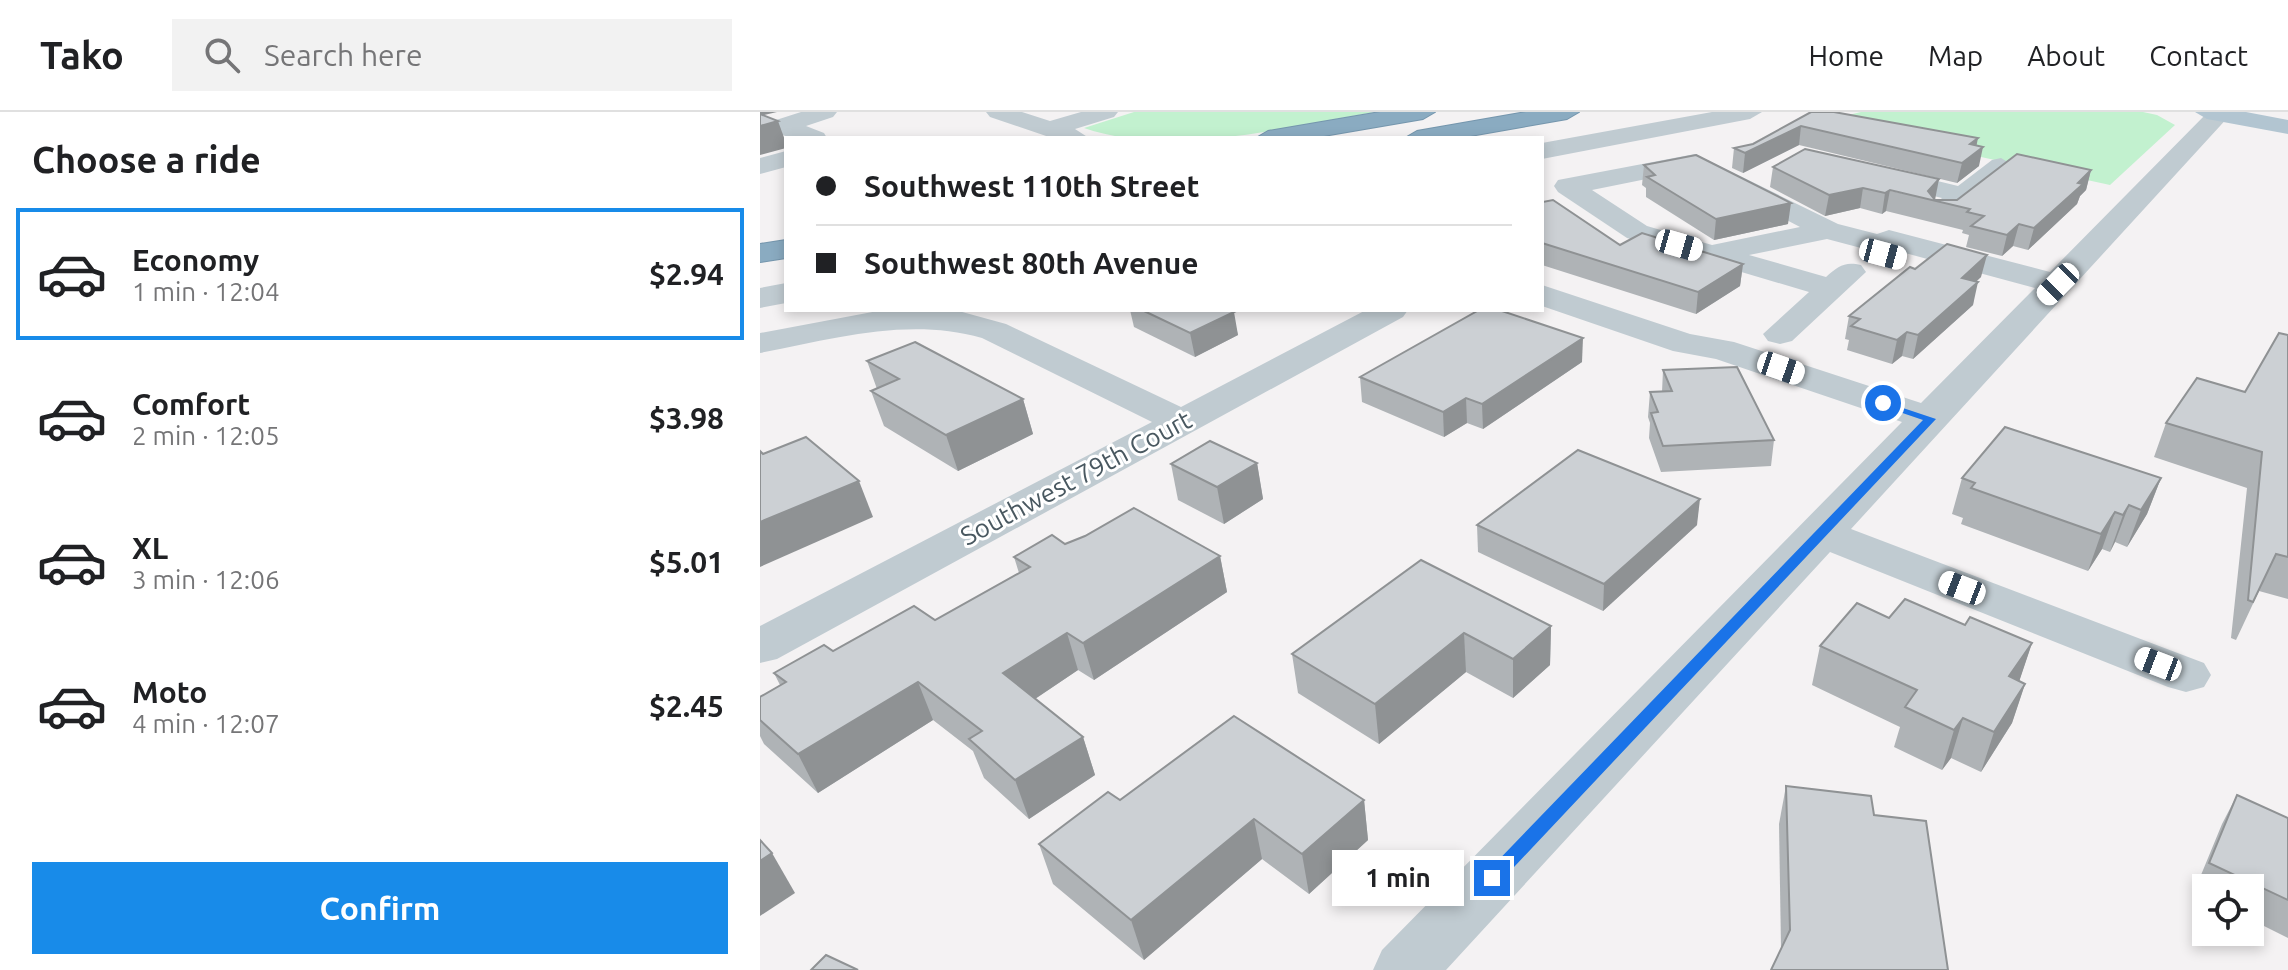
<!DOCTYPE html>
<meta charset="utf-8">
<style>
body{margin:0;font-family:Ubuntu,sans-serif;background:#f2f2f2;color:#202124;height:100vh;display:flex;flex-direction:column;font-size:30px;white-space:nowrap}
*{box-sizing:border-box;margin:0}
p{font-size:26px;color:#757577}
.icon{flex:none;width:44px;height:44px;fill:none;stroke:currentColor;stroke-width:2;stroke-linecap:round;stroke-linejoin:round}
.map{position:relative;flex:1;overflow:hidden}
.details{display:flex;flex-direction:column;background:#fff;width:760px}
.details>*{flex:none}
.guide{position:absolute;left:24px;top:24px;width:760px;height:176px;border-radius:0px;box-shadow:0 4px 12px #0003;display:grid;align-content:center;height:176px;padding:0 32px;background:#fff}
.buttons{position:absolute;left:1432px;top:762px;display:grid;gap:16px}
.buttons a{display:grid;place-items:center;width:72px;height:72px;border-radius:0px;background:#fff;box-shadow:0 4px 12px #0003;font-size:40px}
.end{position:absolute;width:36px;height:36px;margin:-18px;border:10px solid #1a73e8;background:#fff;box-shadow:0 0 0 4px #fff}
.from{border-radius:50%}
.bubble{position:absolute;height:56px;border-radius:0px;background:#fff;box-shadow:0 4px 12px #0003;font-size:26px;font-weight:700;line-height:56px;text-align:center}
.car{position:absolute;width:24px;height:48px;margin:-24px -12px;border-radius:10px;box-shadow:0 0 6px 2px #0007;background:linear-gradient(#fff 24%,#345 0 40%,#fff 0 76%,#345 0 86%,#fff 0)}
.guide b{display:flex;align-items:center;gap:28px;height:76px;font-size:30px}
.guide b+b{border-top:2px solid #e0e0e0}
.guide i{width:20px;height:20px;background:#202124}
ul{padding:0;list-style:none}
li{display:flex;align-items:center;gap:24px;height:132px;margin:0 16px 12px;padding:0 16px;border:4px solid transparent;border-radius:0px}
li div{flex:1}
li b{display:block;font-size:30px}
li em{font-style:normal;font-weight:700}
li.selected{border-color:#188be9}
li>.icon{width:72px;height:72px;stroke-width:1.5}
h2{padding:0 32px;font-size:36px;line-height:96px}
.primary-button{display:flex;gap:16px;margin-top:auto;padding:16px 32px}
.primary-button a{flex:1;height:92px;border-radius:0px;background:#188be9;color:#fff;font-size:32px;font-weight:700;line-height:92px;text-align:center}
header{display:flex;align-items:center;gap:48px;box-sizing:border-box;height:112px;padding:0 40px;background:#fff;border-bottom:2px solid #e0e0e0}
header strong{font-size:38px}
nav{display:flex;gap:44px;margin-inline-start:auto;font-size:28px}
.search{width:560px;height:72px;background:#f2f2f2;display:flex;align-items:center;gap:20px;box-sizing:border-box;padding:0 28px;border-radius:0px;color:#757577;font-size:30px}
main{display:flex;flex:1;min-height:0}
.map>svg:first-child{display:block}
</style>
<header>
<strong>Tako</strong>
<div class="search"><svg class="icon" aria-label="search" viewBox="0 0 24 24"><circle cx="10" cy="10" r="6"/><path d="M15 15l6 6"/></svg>Search here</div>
<nav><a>Home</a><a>Map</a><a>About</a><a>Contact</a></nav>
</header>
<main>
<section class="details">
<h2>Choose a ride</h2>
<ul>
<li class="selected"><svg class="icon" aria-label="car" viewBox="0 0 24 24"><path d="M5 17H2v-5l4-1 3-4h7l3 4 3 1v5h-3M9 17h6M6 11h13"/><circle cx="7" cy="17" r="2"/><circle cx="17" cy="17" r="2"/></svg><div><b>Economy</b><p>1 min · 12:04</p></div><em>$2.94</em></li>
<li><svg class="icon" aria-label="car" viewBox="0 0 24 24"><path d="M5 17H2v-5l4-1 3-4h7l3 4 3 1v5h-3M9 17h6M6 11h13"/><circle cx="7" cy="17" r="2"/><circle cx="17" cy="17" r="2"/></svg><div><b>Comfort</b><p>2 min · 12:05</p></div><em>$3.98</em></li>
<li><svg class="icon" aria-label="car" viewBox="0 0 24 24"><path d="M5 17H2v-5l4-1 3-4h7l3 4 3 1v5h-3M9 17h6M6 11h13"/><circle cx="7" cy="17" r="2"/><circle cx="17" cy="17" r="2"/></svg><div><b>XL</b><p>3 min · 12:06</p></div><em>$5.01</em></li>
<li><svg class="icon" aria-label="car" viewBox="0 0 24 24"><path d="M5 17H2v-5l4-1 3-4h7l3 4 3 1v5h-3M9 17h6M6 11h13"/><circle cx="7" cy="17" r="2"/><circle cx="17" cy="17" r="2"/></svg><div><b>Moto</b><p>4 min · 12:07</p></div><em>$2.45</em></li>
</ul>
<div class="primary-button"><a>Confirm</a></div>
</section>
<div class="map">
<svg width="1528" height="858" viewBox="0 0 1528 858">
<rect width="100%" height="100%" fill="#f4f2f3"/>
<g fill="#c2f1cf">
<path d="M374 0H615C526 15 411 46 324 16Z"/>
<polygon points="1101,0 1383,0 1397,3 1415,13 1350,73 1060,10"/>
</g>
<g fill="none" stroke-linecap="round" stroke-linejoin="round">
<g stroke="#7596ad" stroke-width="2">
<g id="highway">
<polygon points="620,0 675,0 663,7 552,26 496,26 508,19"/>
<polygon points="766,0 819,0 807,7 699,26 645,26 657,19"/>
<polygon points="26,128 26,146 0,150 0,132"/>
</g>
</g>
<g fill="#c0cbd1" fill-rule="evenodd">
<path d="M41 0H77L73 5 46 14 64 21 67 26C49 26 22 30 10 14L13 9Z"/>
<polygon points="226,0 262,0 290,9 321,0 358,0 354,5 315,17 329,26 292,26 230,5"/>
<polygon points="952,0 1002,0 990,7 782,47 782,31"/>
<path d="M1448 0 1471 2 1091 417 1444 551 1451 563 1444 575 1426 580 1408 575 1070 440 686 858H613L622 838 1142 310 956 247 913 239 782 194V173L930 222 974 230 1161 291 1275 176 1134 138 1114 148 1103 145 1101 136 1067 127 989 143 1066 165C1078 154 1085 149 1101 153L1106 160 1032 229 1020 232 1008 229 1003 222 1049 180 867 126 798 80 794 74 798 68 935 42 1078 112 1117 122 1129 118 1290 160ZM931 58 1040 115 952 133 887 114 832 78Z"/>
<polygon points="26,39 26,55 0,62 0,46"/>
<polygon points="1241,46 1254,54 1250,60 1191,106 1171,106 1167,100 1182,86 1111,69 1107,63 1111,57 1120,55 1198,74 1232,48"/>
<polygon points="26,171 26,191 0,196 0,176"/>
<path d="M123 198H195L246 212 421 295 606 198H648L643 205 17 547 0 551V514L392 310 222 226C147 205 74 227 0 241V221Z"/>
</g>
<polygon fill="#b2c5d1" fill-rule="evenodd" points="1435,0 1486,0 1528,8 1528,22 1447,7"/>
<use href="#highway" fill="#8aabc1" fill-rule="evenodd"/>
</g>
<g fill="#afb3b6">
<polygon points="1051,0 1217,34 1219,54 1197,71 1039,33 983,61 972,56 974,36 993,32"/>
<polygon points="884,53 1028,112 954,128 886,85 886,76 882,73"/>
<polygon points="1013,55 1175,88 1197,88 1331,58 1326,78 1320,84 1317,92 1268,138 1253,134 1242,144 1206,135 1209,123 1202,121 1203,118 1126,99 1122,102 1100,96 1065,104 1010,75"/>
<polygon points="782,89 860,133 983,152 980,174 936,202 782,153"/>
<polygon points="1155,157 1221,165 1216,169 1213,193 1153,247 1142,244 1132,252 1087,238 1089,228 1085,227 1089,204"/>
<polygon points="370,198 471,198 478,223 435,245 374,215"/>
<polygon points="1528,223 1528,487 1499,479 1476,528 1471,526 1487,376 1394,345 1406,311 1485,280"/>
<polygon points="107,249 263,287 273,322 198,359 124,314 111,279 117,277"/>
<polygon points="822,250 723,317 707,311 684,325 602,290 600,265"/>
<polygon points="903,258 1014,328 1011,354 901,360 889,326 890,311 888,305 890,280 902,280"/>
<polygon points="497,351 503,387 464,412 418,388 411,352"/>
<polygon points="1202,366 1401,366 1387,402 1367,435 1355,430 1350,440 1342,437 1328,459 1201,412 1203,406 1192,402"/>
<polygon points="717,413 937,413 843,499 718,440"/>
<polygon points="305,432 460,444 467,480 334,568 318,558 275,587 323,625 335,663 269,707 224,666 213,639 173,608 58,681 4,632 0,624 0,585 20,573 14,561 73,539 175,508 259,461 254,445"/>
<polygon points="661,448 791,514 790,553 753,586 706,560 619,632 538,581 532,542"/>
<polygon points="1129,506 1205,513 1272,531 1259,569 1265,572 1252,611 1221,660 1191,646 1182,658 1134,635 1140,615 1052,573 1060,534"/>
<polygon points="1026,674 1114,703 1021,836 1019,712"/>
<polygon points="1477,683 1528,706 1528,826 1490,807 1490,776 1446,776 1446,786 1434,780 1462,712"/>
<polygon points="360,688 604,688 608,728 549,782 502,747 384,848 293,772 279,732"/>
</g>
<g fill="#8f9294">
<polygon points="0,0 17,0 0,4"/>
<polygon points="18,9 26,31 26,36 0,43 0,14"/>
<polygon points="1041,14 1039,33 983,61 985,41"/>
<polygon points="1218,26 1215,41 1223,35 1219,54 1197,71 1202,51 1210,32"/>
<polygon points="1331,58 1326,78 1320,84 1317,92 1268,138 1274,116"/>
<polygon points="1179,67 1175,88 1168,79"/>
<polygon points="1103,76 1100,96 1065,104 1069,83"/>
<polygon points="1130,78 1126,99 1122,102 1125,81"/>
<polygon points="1031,91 1028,112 954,128 956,107"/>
<polygon points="1259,112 1253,134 1242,144 1247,123"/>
<polygon points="1227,143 1221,165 1197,188 1202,166"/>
<polygon points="983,152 980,174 936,202 938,180"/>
<polygon points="1218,170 1213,193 1153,247 1158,223"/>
<polygon points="453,198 471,198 472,201 474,200 478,223 435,245 430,221"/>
<polygon points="1147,220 1142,244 1132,252 1137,228"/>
<polygon points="823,226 822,250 723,317 722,292"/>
<polygon points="706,286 707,311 684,325 683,300"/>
<polygon points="263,287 273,322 198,359 186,323"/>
<polygon points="497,351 503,387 464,412 457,375"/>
<polygon points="1401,366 1387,402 1367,435 1381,398"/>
<polygon points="99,369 113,405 0,455 0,410"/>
<polygon points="940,387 937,413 843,499 844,472"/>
<polygon points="1369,393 1355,430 1350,440 1363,403"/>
<polygon points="1355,400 1342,437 1328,459 1341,422"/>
<polygon points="460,444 467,480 334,568 323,531"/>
<polygon points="791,514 790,553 753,586 753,547"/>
<polygon points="307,521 318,558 257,599 243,561"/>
<polygon points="704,521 706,560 619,632 615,592"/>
<polygon points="1272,531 1259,570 1249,564"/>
<polygon points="158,570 173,608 58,681 38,642"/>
<polygon points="1265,572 1252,611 1221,660 1234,620"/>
<polygon points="1203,606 1191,646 1182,658 1194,618"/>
<polygon points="323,625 335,663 269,707 255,668"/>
<polygon points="604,688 608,728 549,782 542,742"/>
<polygon points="494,707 502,747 384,848 371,808"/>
<polygon points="12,741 35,781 0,804 0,749"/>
</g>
<g fill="#ccd0d4" stroke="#8f9294" stroke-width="2">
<polygon points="1051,0 1074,0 1218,26 1210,32 1223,35 1202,51 1041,14 985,41 974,36 993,32"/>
<polygon points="0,2 18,9 0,14"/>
<polygon points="1045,37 1179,67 1168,79 1175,88 1197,88 1257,42 1331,58 1318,71 1323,72 1274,116 1259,112 1247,123 1211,114 1224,104 1207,100 1210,97 1130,78 1125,81 1103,76 1069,83 1013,55"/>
<polygon points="936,43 1031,91 956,107 887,65 895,63 884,53"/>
<polygon points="793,88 860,133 882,121 983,152 938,180 782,131 782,89 783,90"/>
<polygon points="1187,132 1227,143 1202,166 1218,170 1158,223 1147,220 1137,228 1091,214 1100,207 1089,204 1150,155 1155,157"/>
<polygon points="382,198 469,198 474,200 430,221"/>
<polygon points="719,198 739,198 823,226 722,292 706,286 683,300 600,265"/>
<polygon points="1519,221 1528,223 1528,445 1516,442 1493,490 1488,488 1502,340 1406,311 1437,266 1485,280"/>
<polygon points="155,230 263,287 186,323 111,279 139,267 107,249"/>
<polygon points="977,255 1014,328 903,334 891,301 898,300 890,280 912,279 903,258"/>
<polygon points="1245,315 1401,366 1381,398 1369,393 1363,403 1355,400 1341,422 1211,376 1215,371 1202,366"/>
<polygon points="46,325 99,369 0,410 0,339 3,342"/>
<polygon points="450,329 497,351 457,375 411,352"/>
<polygon points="818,338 940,387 844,472 717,413"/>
<polygon points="374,396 460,444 323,531 307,521 243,561 323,625 255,668 209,627 222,619 158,570 38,642 0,608 0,585 26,570 14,561 64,533 73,539 154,494 175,508 270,455 254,445 292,423 305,432 325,424"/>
<polygon points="661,448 791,514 753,547 704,521 615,592 532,542"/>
<polygon points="1145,487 1205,513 1210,505 1272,531 1249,564 1265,572 1234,620 1203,606 1194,618 1145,595 1157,578 1060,534 1097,491 1129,506"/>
<polygon points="474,604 604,688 542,742 494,707 371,808 279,732 348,680 360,688"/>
<polygon points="1026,674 1111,684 1114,703 1166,709 1188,858 1011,858 1030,818"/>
<polygon points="1477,683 1528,706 1528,788 1449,751"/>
<polygon points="0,728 12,741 0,749"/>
<polygon points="66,843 98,858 51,858"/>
</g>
<polygon fill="#1a73e8" points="1119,288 1176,307 739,771 726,771 726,761 1163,308 1119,293"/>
<g text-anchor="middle" stroke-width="6" stroke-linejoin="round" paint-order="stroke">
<g font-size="26" fill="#495860" stroke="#fff">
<text transform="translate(316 366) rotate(-28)" y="9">Southwest 79th Court</text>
</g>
</g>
</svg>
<div class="buttons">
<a><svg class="icon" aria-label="locate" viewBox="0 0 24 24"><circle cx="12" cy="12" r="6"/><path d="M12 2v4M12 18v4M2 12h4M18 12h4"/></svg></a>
</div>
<i class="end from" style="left:1123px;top:291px"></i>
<i class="end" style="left:732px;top:766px"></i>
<div class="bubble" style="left:572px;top:738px;width:132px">1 min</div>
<i class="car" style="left:919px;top:133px;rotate:106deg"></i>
<i class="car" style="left:1123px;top:142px;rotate:105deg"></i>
<i class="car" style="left:1298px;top:172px;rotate:225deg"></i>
<i class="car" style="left:1021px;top:256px;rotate:109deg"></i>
<i class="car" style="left:1202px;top:476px;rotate:291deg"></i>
<i class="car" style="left:1398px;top:552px;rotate:291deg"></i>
<div class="guide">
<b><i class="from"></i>Southwest 110th Street</b>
<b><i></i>Southwest 80th Avenue</b>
</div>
</div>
</main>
